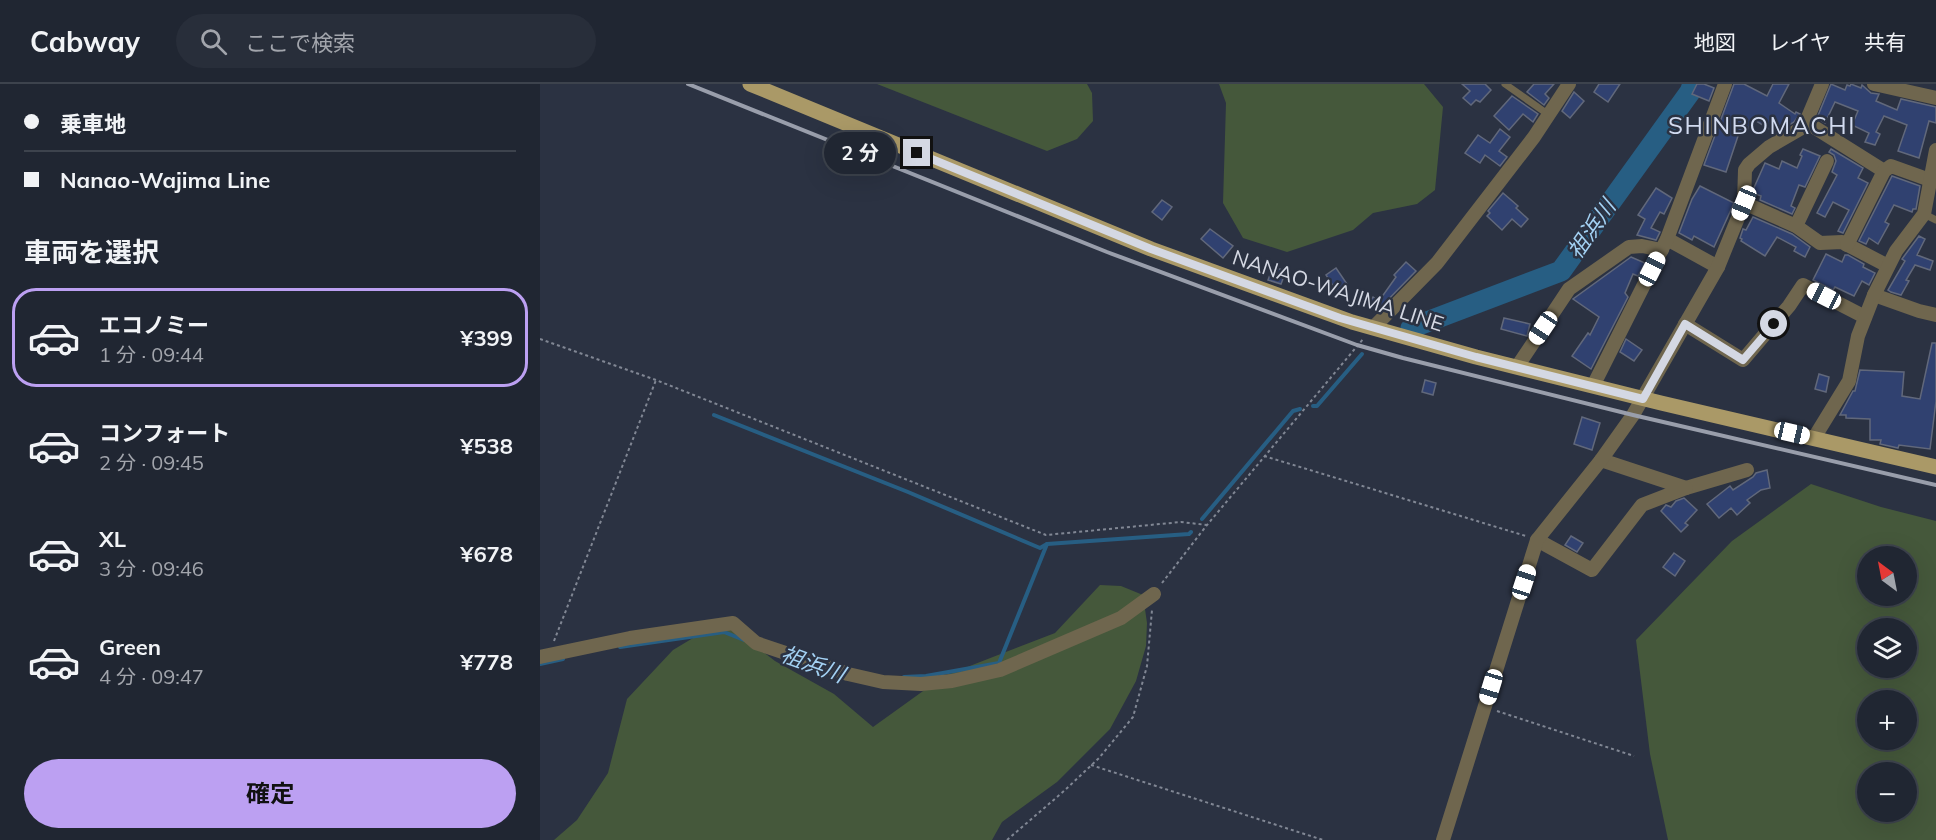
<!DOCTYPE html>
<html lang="ja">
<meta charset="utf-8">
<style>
body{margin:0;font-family:Mulish,"Noto Sans JP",sans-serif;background:#282e3a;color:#f1f3f6;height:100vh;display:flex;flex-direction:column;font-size:22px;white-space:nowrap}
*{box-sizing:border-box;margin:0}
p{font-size:20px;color:#a2a5ac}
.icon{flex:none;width:33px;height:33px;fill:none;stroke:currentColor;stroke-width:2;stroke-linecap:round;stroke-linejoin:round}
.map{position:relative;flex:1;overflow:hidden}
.drawer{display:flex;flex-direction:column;background:#202632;width:540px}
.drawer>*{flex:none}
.hud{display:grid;align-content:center;height:132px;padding:0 24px;background:#202632}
.needle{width:39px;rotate:328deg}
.buttons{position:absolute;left:1317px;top:462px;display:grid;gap:12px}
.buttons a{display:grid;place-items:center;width:60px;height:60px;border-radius:50%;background:#202632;box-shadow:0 6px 24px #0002,0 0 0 2px #3d434d;font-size:30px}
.end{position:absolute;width:27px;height:27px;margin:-14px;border:8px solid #d4d8e3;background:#111;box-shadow:0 0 0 3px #111}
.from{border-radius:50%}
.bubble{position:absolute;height:42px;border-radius:21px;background:#202632;box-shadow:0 6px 24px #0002,0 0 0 2px #3d434d;font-size:20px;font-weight:700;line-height:42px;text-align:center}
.car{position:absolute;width:18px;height:36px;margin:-18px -9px;border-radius:8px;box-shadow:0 0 4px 2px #0007;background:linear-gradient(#fff 24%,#345 0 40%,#fff 0 76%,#345 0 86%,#fff 0)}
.hud b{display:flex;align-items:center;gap:21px;height:57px;font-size:22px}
.hud b+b{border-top:2px solid #3d434d}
.hud i{width:15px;height:15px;background:#f1f3f6}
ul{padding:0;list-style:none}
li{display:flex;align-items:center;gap:18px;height:99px;margin:0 12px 9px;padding:0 12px;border:3px solid transparent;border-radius:24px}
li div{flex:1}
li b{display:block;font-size:22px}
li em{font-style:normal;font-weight:700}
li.selected{border-color:#bca0f2}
li>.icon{width:54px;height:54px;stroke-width:1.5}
h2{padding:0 24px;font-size:27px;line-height:72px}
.action{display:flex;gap:12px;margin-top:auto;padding:12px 24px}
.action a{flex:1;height:69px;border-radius:36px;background:#bca0f2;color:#111;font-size:24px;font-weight:700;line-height:69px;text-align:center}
header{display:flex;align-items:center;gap:36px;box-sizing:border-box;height:84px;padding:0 30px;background:#202632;border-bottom:2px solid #3d434d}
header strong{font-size:28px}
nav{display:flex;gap:33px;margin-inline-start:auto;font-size:21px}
.search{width:420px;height:54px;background:#282e3a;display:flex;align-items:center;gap:15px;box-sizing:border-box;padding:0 21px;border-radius:33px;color:#a2a5ac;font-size:22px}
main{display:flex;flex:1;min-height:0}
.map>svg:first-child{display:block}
</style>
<header>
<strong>Cabway</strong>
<div class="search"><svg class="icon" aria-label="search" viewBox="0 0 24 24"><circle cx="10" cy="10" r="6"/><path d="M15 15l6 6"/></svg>ここで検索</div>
<nav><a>地図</a><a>レイヤ</a><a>共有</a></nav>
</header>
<main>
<section class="drawer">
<div class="hud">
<b><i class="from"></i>乗車地</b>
<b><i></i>Nanao-Wajima Line</b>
</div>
<h2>車両を選択</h2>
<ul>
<li class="selected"><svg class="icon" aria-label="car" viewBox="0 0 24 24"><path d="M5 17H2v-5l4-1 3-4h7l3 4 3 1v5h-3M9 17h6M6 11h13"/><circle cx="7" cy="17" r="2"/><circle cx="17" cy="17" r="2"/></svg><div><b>エコノミー</b><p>1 分 · 09:44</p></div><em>¥399</em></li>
<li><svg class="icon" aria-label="car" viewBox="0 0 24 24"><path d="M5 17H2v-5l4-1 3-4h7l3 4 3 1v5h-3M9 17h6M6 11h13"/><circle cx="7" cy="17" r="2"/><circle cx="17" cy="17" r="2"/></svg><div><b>コンフォート</b><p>2 分 · 09:45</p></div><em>¥538</em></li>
<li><svg class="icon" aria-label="car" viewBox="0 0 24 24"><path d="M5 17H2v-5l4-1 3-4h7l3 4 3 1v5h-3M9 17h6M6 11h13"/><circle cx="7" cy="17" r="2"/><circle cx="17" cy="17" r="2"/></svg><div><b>XL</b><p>3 分 · 09:46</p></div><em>¥678</em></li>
<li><svg class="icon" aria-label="car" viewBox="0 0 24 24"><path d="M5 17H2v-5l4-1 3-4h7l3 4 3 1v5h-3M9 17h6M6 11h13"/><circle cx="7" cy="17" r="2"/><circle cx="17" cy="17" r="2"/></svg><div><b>Green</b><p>4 分 · 09:47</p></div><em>¥778</em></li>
</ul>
<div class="action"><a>確定</a></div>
</section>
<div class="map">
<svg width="1396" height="756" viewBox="0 0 1396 756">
<rect width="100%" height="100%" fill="#2b3242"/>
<g fill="#45583b" fill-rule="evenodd">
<polygon points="337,0 547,0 552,9 553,37 537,55 507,67"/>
<polygon points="679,0 884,0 903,23 895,106 877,120 833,129 813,146 747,168 703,154 683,119 686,19"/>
<path d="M1271 400 1341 423 1396 437V756H1128L1110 670 1096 556 1192 457ZM1366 472V512H1328V472ZM1366 544V584H1328V544ZM1328 616H1366V656H1328ZM1328 688H1366V728H1328Z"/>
<polygon points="560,501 581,502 603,511 607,539 606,562 596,597 570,645 517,698 462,738 452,756 14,756 37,736 68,689 87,615 133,566 168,545 195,546 235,577 294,610 333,643 404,592 515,549"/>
</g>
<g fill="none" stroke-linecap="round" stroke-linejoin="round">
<g stroke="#275e83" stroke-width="4">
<polyline points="773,322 777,322 822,270"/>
<polyline points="174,331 368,408 500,464 507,460 649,450 651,448"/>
<polyline points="662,435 753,327 760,325"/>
<polyline points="80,563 184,548 204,556"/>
<polyline points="0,580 23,575"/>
<polyline points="364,593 386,592 459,579 507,460"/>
</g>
<polyline stroke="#275e83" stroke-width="21" points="871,244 1021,187 1150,8 1153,0"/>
</g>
<g fill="#304170" stroke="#61687b" stroke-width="1.5">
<polygon points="922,0 945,0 951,6 940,18 936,16 931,21 923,14 930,7"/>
<polygon points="994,0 1014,0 1005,10 1009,14 1004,21 987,8"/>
<polygon points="1059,0 1080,0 1068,18 1054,8"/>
<polygon points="1157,0 1164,0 1174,4 1169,17 1152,10"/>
<polygon points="1194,0 1204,0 1227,12 1233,0 1249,0 1239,19 1255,30 1256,28 1260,30 1254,38 1236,49 1213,35 1206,49 1200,46 1186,88 1164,81"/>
<polygon points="1291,0 1305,6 1307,1 1310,2 1311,0 1321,4 1322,1 1331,9 1339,10 1336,17 1357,26 1361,15 1396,23 1396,39 1389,37 1379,74 1358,67 1367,41 1344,32 1336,48 1340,50 1335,61 1325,58 1329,49 1312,41 1318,27 1295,18 1285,39 1277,34"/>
<polygon points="1034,8 1044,17 1030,34 1022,27"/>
<polygon points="972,12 998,30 993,38 983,30 969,46 954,32"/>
<polygon points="960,45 970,53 959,67 967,73 960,82 945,71 940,79 925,69 938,51 950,59"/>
<polygon points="1263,65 1280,72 1265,103 1259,101 1251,122 1255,124 1252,130 1220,116 1221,112 1213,109 1213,106 1225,79 1239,85 1242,77 1257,84 1262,72 1260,71"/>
<polygon points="1291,65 1323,84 1318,94 1328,99 1303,149 1298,147 1309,126 1293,118 1285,133 1277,129 1297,91 1292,88 1296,77 1294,71 1289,68"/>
<polygon points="1352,92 1380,102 1376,125 1373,125 1372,128 1354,121 1345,138 1349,140 1338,160 1329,154 1326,160 1319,157"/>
<polygon points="1160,102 1194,119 1174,163 1154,152 1152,156 1139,149 1152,115"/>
<polygon points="1116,104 1132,114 1124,130 1120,128 1111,144 1120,148 1116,156 1097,151 1105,135 1098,131"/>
<polygon points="963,109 978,122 976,124 988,135 981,143 972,135 962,146 947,132 950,129 948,127"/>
<polygon points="622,116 632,123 622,136 612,128"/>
<polygon points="1213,133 1252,150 1270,163 1265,173 1254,167 1256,163 1237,153 1225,172 1201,157 1202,155 1200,154 1203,145 1206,146"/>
<polygon points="670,145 693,162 683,174 661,155"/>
<polygon points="1379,152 1385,155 1377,171 1393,177 1390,186 1375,181 1366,196 1369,197 1361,211 1351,208 1348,206 1365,177 1362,175"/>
<polygon points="1286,170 1302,178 1305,171 1308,171 1324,180 1323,183 1335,189 1329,201 1322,197 1314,212 1295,203 1293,206 1273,196"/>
<polygon points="1091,173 1105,179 1098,192 1093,190 1085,209 1088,213 1051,285 1032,272 1048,249 1050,251 1059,233 1033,215"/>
<polygon points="866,178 876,187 837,227 827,221 833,213 839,217 856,193 854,191"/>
<polygon points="733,183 746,187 741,200 728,196"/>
<polygon points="796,184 807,200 797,208 786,191"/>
<polygon points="964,234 990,240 987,252 961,245"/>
<polygon points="1086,255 1102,266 1094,277 1080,268"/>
<polygon points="1392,259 1396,259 1396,317 1390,365 1359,361 1358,364 1340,360 1341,356 1330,356 1330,335 1306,334 1306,331 1300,331 1313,307 1315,307 1320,286 1364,288 1362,312 1380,315"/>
<polygon points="1279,290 1289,293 1286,308 1275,305"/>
<polygon points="885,296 896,299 893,311 882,308"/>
<polygon points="1042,333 1060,339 1052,366 1034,360"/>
<polygon points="1227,386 1230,404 1221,406 1207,416 1210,419 1197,431 1191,424 1179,434 1167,420 1190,402 1193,406 1213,393 1216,389"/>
<polygon points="1144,414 1157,426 1145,439 1148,441 1141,448 1121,427 1126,421 1131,423 1136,417"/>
<polygon points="1031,452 1043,459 1037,468 1025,461"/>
<polygon points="1134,469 1145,477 1135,492 1123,483"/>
</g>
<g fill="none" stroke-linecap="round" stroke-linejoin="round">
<g stroke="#818794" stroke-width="2" stroke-dasharray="3 3" stroke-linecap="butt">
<polyline points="0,255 116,296 506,451 641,438 667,441"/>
<polyline points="724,372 986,452"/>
<polyline points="622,499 667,441 824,254"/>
<polyline points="14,557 116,296"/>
<polyline points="957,627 1094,672"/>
<polyline points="551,681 783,756"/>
<polyline points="467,756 524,707 559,674 593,633 607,582 612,526"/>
</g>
<g stroke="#6f664e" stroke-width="7">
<polyline points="965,0 1009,31"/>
<polyline points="1384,130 1396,136"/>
</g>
<g stroke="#6f664e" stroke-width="14">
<polyline points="1334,0 1396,14"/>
<polyline points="1266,38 1344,87"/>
<polyline points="1204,119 1256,142 1280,159 1302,158 1348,182"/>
<polyline points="1256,142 1287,77"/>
<polyline points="1127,155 1178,183"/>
<polyline points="1307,161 1344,87 1351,82 1390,96"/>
<polyline points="1334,211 1379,227 1396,231"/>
<polyline points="1145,240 1203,276 1249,222 1263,201 1325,233"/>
<polyline points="833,244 897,179 994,53 1029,0"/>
<polyline points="977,283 1029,205 1089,163 1102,162 1122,166"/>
<polyline points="1053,302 1127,155 1185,0"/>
<polyline points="1274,354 1309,297 1318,252 1334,211 1356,167 1384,130 1396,66"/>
<polyline points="1146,404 1207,386"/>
<polyline points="997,456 1052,486 1102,421 1146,404 1061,376"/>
<polyline points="0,573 90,554 193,539 216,559 308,590 343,598 381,600 412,597 460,586 581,534 614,510"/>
<polyline points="903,756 997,456 1061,376 1093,331 1178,183 1204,119 1205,86 1209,80 1229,63 1260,45 1266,38 1282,0"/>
</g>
<polyline stroke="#aa9967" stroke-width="15" points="210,0 611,165 812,238 936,273 1121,319 1396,383"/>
<polyline stroke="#999eab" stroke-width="4" points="148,0 567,168 817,261 863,274 1093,331 1396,401"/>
</g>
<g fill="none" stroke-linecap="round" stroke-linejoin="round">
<polyline stroke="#d4d8e3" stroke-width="8" points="377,69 611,165 800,234 936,273 1103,315 1145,240 1203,276 1234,240"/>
</g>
<g text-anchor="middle" stroke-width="5" stroke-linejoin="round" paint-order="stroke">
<g font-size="21" fill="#d4d8e3" stroke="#2b3242">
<text transform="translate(798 207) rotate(18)" y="7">NANAO-WAJIMA LINE</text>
</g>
<g font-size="22" font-style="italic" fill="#a3d1f3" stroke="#2b3242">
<text transform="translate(1051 145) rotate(-55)" y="8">祖浜川</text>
<text transform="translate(273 580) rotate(20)" y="8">祖浜川</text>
</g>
<g font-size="24" letter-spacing="1.5" fill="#d2dbf0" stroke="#2b3242">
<text x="1222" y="50">SHINBOMACHI</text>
</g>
</g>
</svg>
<div class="buttons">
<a><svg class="needle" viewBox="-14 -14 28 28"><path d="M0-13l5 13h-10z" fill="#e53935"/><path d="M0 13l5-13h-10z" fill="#a2a5ac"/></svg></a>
<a><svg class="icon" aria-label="layers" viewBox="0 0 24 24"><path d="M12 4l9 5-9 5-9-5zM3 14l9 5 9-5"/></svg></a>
<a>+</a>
<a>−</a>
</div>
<i class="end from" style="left:1234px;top:240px"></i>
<i class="end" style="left:377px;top:69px"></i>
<div class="bubble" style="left:284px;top:48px;width:72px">2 分</div>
<i class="car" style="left:1204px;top:119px;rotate:202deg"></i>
<i class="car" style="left:1112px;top:185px;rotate:27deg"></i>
<i class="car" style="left:1284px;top:212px;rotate:297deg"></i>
<i class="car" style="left:1003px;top:244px;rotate:214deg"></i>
<i class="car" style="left:1252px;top:349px;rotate:103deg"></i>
<i class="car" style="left:984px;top:498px;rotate:18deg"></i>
<i class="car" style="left:951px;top:603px;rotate:197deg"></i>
</div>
</main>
